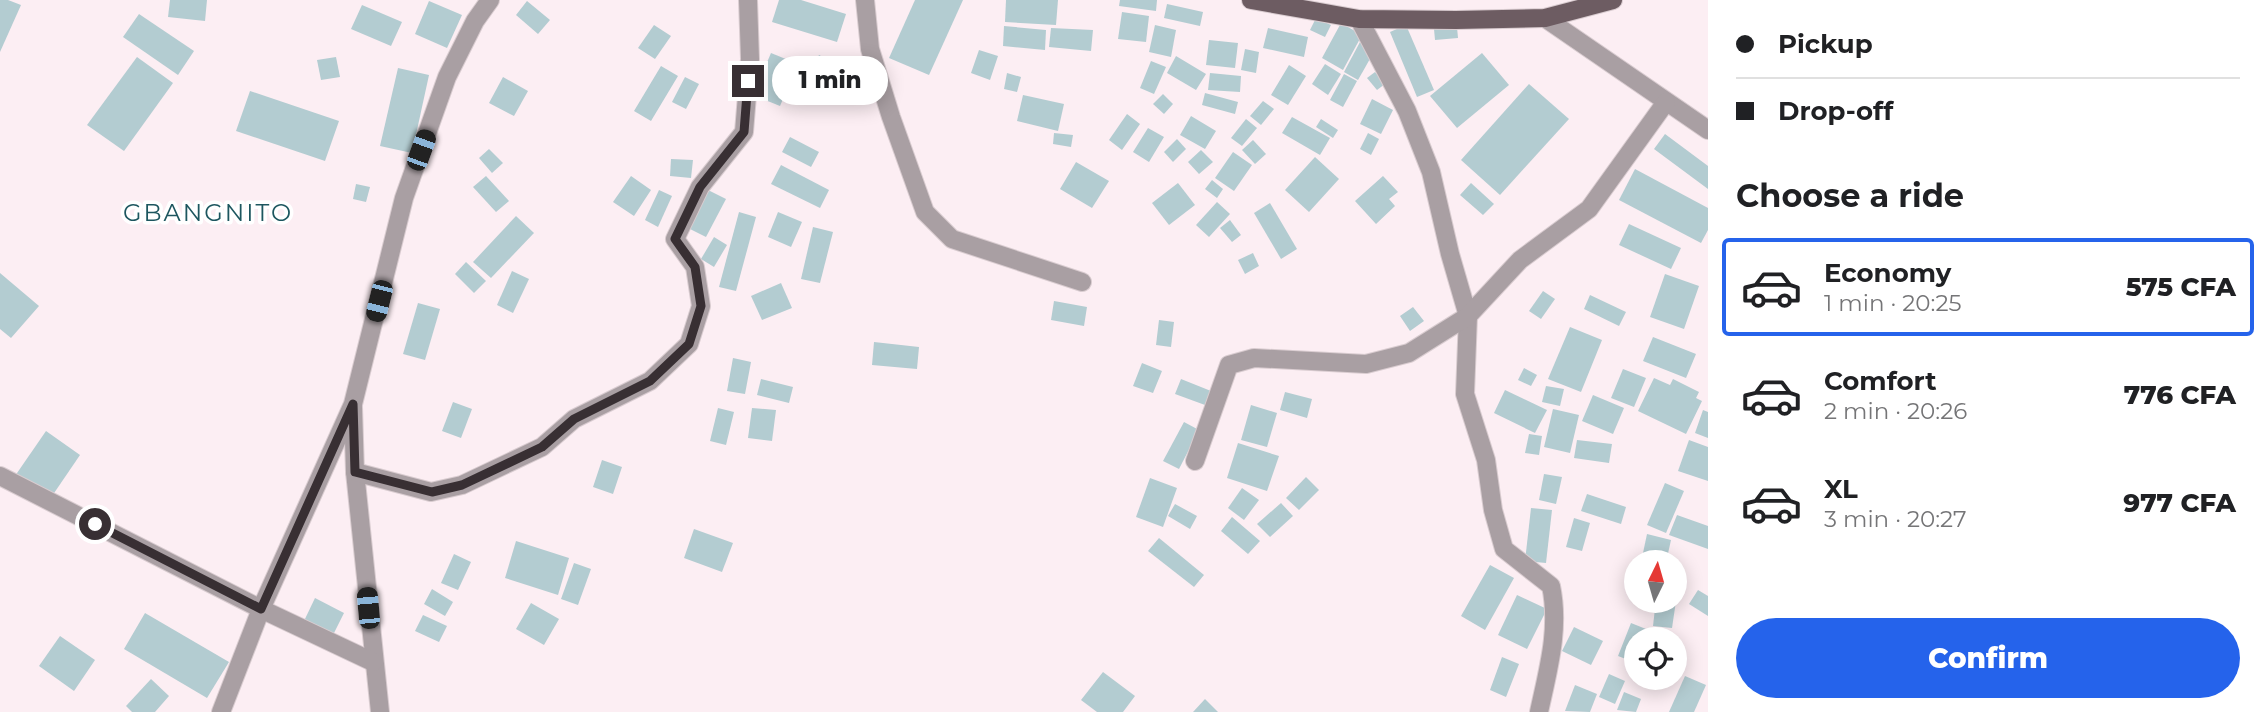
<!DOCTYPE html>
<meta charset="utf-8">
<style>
body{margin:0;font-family:Montserrat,sans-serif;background:#f6f6f6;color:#202124;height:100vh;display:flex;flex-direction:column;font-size:26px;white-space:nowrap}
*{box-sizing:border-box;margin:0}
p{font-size:23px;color:#757577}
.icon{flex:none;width:38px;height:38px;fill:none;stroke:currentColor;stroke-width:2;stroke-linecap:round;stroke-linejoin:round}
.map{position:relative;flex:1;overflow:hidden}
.drawer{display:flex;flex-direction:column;background:#fff;width:560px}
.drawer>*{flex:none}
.banner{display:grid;align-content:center;height:154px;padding:0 28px;background:#fff}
.needle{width:46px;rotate:5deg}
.fabs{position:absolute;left:1624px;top:550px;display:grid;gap:14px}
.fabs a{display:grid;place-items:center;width:63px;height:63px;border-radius:50%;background:#fff;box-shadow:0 4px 18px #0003;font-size:35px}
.end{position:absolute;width:32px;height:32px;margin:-16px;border:9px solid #382f33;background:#fff;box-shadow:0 0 0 4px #fff}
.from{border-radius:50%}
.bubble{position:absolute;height:49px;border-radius:24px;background:#fff;box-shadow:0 4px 18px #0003;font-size:23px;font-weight:800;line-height:49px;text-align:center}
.car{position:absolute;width:21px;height:42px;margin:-21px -10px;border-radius:9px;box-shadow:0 0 5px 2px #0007;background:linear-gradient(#222 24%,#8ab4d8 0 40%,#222 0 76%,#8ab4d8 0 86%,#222 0)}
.banner b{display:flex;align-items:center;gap:24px;height:66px;font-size:26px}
.banner b+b{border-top:2px solid #e0e0e0}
.banner i{width:18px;height:18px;background:#202124}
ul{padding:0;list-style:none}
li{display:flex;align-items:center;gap:21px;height:98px;margin:0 14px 10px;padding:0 14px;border:4px solid transparent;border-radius:7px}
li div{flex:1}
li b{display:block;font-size:26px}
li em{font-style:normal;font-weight:800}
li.active{border-color:#2563eb}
li>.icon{width:63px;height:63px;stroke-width:1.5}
h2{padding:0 28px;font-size:32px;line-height:84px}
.primary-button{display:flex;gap:14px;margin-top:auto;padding:14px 28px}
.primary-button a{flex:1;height:80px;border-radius:42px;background:#2563eb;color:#fff;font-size:28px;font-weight:800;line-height:80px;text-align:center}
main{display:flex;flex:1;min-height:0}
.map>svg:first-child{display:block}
</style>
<main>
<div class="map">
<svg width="1708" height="712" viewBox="0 0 1708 712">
<rect width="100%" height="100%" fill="#fceef3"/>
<g fill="#b3ccd1">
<polygon points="0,0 8,0 21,5 0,52"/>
<polygon points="170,0 207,0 205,21 168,17"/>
<polygon points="779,0 801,0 846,14 837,42 772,22"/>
<polygon points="915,0 963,0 929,75 889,58"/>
<polygon points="1006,0 1058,0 1056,25 1005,22"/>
<polygon points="1120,0 1157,0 1156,11 1119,6"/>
<polygon points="429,1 462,15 447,48 415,34"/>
<polygon points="527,1 550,20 538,34 516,15"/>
<polygon points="1167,4 1203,12 1200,26 1164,18"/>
<polygon points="362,5 402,22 391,46 351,29"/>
<polygon points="1122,12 1149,16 1146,42 1118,39"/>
<polygon points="139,14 194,51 178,75 123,37"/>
<polygon points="1316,18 1331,25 1325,37 1310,30"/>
<polygon points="1341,23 1362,35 1343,70 1322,58"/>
<polygon points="654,25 671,36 655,59 638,48"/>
<polygon points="1155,25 1176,30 1171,57 1149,52"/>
<polygon points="1406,25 1434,90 1417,97 1390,32"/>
<polygon points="1004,26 1046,30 1045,50 1003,46"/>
<polygon points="1457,27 1458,38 1435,40 1434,29"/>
<polygon points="1051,28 1093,30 1091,51 1049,47"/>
<polygon points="1268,28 1308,37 1304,57 1263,48"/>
<polygon points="1209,40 1238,43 1235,68 1206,65"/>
<polygon points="1360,42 1375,50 1358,80 1344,72"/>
<polygon points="1245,49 1259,52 1256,73 1241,70"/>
<polygon points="979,50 998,56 990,80 971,73"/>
<polygon points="771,53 798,64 780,106 753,95"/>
<polygon points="1482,53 1509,85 1457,128 1430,96"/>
<polygon points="819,55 834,63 815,101 800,93"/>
<polygon points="1176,56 1206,74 1196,90 1167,73"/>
<polygon points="137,57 173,83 124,151 87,125"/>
<polygon points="336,57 340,77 321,80 317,60"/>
<polygon points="1151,61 1166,67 1154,94 1140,88"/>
<polygon points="1325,64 1341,74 1328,95 1312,84"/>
<polygon points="1289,65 1306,76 1288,105 1271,95"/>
<polygon points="661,66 678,76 651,121 634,111"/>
<polygon points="398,68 429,75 412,153 380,146"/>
<polygon points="1375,72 1385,84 1377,90 1367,78"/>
<polygon points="1007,73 1021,77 1017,92 1004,89"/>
<polygon points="1210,73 1241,76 1240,92 1208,90"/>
<polygon points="1344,74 1357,81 1343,107 1330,100"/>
<polygon points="503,77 528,91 514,116 489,103"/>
<polygon points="685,77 699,84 686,109 672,102"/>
<polygon points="1529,84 1569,119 1500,195 1461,160"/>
<polygon points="250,91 339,121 325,161 236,131"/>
<polygon points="1205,93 1238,102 1235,114 1202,105"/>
<polygon points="1163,94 1173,104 1164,114 1153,104"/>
<polygon points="1023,95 1064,104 1058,131 1017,121"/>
<polygon points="1372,99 1393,110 1381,134 1360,124"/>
<polygon points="1263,101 1274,109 1261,125 1250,116"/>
<polygon points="1127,114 1140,124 1122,150 1109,140"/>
<polygon points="1191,116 1216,131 1205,149 1180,135"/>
<polygon points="1292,117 1330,138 1320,155 1282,133"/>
<polygon points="1246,119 1257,128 1242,146 1231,138"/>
<polygon points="1321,119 1338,130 1333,138 1316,127"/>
<polygon points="1148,128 1164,137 1149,162 1133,152"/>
<polygon points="1054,133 1073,135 1071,147 1053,144"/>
<polygon points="1368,133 1379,139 1371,155 1360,149"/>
<polygon points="1665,134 1708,166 1708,189 1654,149"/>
<polygon points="790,137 819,152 811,167 782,152"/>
<polygon points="1177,139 1186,149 1173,162 1164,152"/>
<polygon points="1253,140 1266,154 1255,164 1242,150"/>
<polygon points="489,149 503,163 492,173 479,158"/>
<polygon points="1201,150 1213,162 1199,174 1188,162"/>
<polygon points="1233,152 1252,165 1234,191 1215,178"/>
<polygon points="1315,157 1339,179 1309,212 1285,190"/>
<polygon points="671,159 693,160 691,178 670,176"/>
<polygon points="1076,162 1109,181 1092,208 1060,189"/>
<polygon points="781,165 829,190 820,208 771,184"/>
<polygon points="1635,169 1708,208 1708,230 1701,243 1619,200"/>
<polygon points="486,176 509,201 496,212 473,187"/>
<polygon points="631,176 651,190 634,216 613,202"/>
<polygon points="1383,176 1398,192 1389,199 1395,206 1376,224 1355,201"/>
<polygon points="1212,180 1223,189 1217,198 1205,189"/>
<polygon points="1178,183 1195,205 1169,225 1152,203"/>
<polygon points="1471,183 1494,204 1483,215 1460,195"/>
<polygon points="356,184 370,187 366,202 353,199"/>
<polygon points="659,190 672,196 658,227 645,220"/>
<polygon points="708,190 726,199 706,237 688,228"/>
<polygon points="1217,202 1230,214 1209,237 1196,225"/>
<polygon points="1270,203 1297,249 1281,259 1254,213"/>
<polygon points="739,212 756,217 736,291 719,287"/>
<polygon points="778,212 802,222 791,247 768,237"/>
<polygon points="516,216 534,233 491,278 473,262"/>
<polygon points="1230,220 1241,235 1232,242 1220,228"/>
<polygon points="1629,224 1681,248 1671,269 1619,245"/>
<polygon points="813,227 833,232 820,283 801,279"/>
<polygon points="714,237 727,245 714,267 701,259"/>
<polygon points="1253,253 1259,266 1245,274 1238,260"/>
<polygon points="466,262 486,281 474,293 455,274"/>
<polygon points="512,271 529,279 513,313 497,305"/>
<polygon points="0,273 39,306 11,338 0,329"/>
<polygon points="1665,274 1699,286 1684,329 1650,317"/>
<polygon points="781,283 792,308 762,320 751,296"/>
<polygon points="1543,291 1555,299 1541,319 1529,311"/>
<polygon points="1590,295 1626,312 1619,326 1584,309"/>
<polygon points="1054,301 1087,307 1084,326 1051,320"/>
<polygon points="418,303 440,309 425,360 403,354"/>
<polygon points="1413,307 1424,321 1410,331 1400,316"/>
<polygon points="1159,320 1174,322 1171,347 1156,345"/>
<polygon points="1570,327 1602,340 1581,392 1548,379"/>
<polygon points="1653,337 1696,354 1686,378 1643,361"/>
<polygon points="874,342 919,347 917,369 872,365"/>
<polygon points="733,358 751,362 745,394 727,391"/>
<polygon points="1142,363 1162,371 1153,393 1133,386"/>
<polygon points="1524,368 1537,375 1531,386 1518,380"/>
<polygon points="1623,369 1646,378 1634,407 1611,398"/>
<polygon points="1654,378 1670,385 1673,379 1699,392 1696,398 1702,401 1686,434 1638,411"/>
<polygon points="761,379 793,387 789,403 757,395"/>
<polygon points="1181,379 1211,391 1205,405 1175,394"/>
<polygon points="1546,386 1564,389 1560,406 1542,402"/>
<polygon points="1505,390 1547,410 1535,433 1494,413"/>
<polygon points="1285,392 1312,399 1307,418 1280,410"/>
<polygon points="1593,395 1624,408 1613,434 1582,421"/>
<polygon points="453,402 472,409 461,438 442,431"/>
<polygon points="1251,405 1277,413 1267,447 1241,440"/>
<polygon points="718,408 734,412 726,445 710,441"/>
<polygon points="752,408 776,410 772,441 748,438"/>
<polygon points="1553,409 1579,415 1570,453 1544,447"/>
<polygon points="1703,410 1708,412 1708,438 1695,433"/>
<polygon points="1184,422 1199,430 1179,469 1163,461"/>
<polygon points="46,431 80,455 50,499 15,476"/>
<polygon points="1529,434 1542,436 1539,455 1525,453"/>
<polygon points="1577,440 1612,444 1609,463 1574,458"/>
<polygon points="1689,440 1708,447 1708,481 1678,471"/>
<polygon points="1238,443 1279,456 1267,491 1227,478"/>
<polygon points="602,460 622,467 613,494 593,487"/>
<polygon points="1544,474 1562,477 1556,504 1539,500"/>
<polygon points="1306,477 1319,490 1299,510 1286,498"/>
<polygon points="1150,478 1177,488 1163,527 1136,517"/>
<polygon points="1665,483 1684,491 1666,533 1647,525"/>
<polygon points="1242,488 1259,500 1244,520 1228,508"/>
<polygon points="1587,494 1626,507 1621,524 1581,511"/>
<polygon points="1281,503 1293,516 1270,537 1257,524"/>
<polygon points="1175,504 1197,516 1190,529 1168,516"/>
<polygon points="1531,508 1552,510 1546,563 1525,561"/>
<polygon points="1677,515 1708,526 1708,549 1669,535"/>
<polygon points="1232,517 1260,541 1248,554 1221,531"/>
<polygon points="1574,518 1590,523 1582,551 1566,547"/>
<polygon points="694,529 733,543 722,572 684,558"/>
<polygon points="1647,534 1671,540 1667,558 1643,553"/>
<polygon points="1159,538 1204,575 1194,587 1148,551"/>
<polygon points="516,541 569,558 558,595 505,578"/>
<polygon points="454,554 471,562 458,590 441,583"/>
<polygon points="574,563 591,569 578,605 561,599"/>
<polygon points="1490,565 1514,578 1485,630 1461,616"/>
<polygon points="432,589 453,602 445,616 424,604"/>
<polygon points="1698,590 1708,596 1708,616 1689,604"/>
<polygon points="1517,595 1547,609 1527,649 1498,635"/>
<polygon points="315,598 344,613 333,635 304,621"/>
<polygon points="1656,600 1676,601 1672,628 1653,626"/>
<polygon points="531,603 559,619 544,645 516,629"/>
<polygon points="145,613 229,662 207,698 124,649"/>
<polygon points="423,615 447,626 439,642 415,631"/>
<polygon points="1631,623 1671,639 1636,639 1636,663 1618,656"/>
<polygon points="1574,627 1603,641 1591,665 1562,651"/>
<polygon points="60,636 95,660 74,691 39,666"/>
<polygon points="1502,657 1519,664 1506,697 1490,690"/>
<polygon points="1103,672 1135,696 1123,712 1097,712 1081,700"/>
<polygon points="1609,674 1625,681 1615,704 1599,697"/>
<polygon points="1685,676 1706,685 1694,712 1669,712"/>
<polygon points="151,679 169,696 155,712 132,712 126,706"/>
<polygon points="1575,685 1597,694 1590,712 1565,711"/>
<polygon points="1624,692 1641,699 1636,712 1617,710"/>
<polygon points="1205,699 1218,712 1193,712"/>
</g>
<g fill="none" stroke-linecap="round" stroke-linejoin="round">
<g stroke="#d9ccd0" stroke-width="20">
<g id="street">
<polyline points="865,0 870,49 891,117 925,212 952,239 1082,282"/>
<polyline points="1545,18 1708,130"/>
<path d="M1359 19 1407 111 1431 172 1450 254 1468 316 1465 394 1486 460 1493 510 1504 549 1551 586C1560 629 1548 670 1539 712"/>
<polyline points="353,407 355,472 380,712"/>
<polyline points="1195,461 1229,365 1254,358 1366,364 1409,353 1468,316 1520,260 1589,209 1666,102"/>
<polyline points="355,472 431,492 462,485 542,447 574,419 650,381 689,344 701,306 695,267 675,239 700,187 744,132 750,59 748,0"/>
<polyline points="0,476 261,609 373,662"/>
<polyline points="221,712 261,609 353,404 404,198 447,77 475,21 490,0"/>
</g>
</g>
<g stroke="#d9ccd0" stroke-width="20">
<polyline id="primary" points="1251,0 1359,19 1456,20 1545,18 1613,0"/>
</g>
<use href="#street" stroke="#a99fa3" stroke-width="18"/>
<use href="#primary" stroke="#6d5c62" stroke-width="18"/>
</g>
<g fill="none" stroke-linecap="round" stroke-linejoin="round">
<polyline stroke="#382f33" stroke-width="9" points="95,524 261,609 353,404 355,472 432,492 462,485 542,447 574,419 650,381 689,344 701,306 695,267 675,239 700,187 744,132 748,81"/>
</g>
<g text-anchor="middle" stroke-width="7" stroke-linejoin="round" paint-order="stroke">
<g font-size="24" letter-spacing="2" fill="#1d565f" stroke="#fff">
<text x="208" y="221">GBANGNITO</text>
</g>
</g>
</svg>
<div class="fabs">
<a><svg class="needle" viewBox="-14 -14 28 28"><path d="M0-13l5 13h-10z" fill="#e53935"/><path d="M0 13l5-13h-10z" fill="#757577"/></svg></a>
<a><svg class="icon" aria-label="locate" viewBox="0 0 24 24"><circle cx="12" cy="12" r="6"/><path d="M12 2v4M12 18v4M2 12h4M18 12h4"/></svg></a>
</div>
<i class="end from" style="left:95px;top:524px"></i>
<i class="end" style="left:748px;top:81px"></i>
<div class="bubble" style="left:772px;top:56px;width:116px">1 min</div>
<i class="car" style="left:421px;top:150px;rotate:20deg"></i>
<i class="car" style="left:379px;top:301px;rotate:194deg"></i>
<i class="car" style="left:368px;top:608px;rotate:355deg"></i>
</div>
<section class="drawer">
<div class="banner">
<b><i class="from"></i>Pickup</b>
<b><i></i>Drop-off</b>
</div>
<h2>Choose a ride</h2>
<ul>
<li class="active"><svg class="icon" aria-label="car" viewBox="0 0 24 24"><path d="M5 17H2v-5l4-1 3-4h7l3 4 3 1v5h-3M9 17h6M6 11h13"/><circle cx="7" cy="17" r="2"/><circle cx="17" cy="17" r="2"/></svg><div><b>Economy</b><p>1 min · 20:25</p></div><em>575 CFA</em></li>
<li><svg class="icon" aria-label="car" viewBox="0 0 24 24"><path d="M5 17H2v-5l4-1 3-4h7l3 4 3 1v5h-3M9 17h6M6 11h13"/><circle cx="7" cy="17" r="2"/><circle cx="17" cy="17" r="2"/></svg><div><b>Comfort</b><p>2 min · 20:26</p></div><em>776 CFA</em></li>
<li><svg class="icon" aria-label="car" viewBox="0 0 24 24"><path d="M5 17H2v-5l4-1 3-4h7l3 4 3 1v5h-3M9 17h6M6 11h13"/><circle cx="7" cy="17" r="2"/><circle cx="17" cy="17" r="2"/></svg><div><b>XL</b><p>3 min · 20:27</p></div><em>977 CFA</em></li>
</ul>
<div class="primary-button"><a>Confirm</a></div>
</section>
</main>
